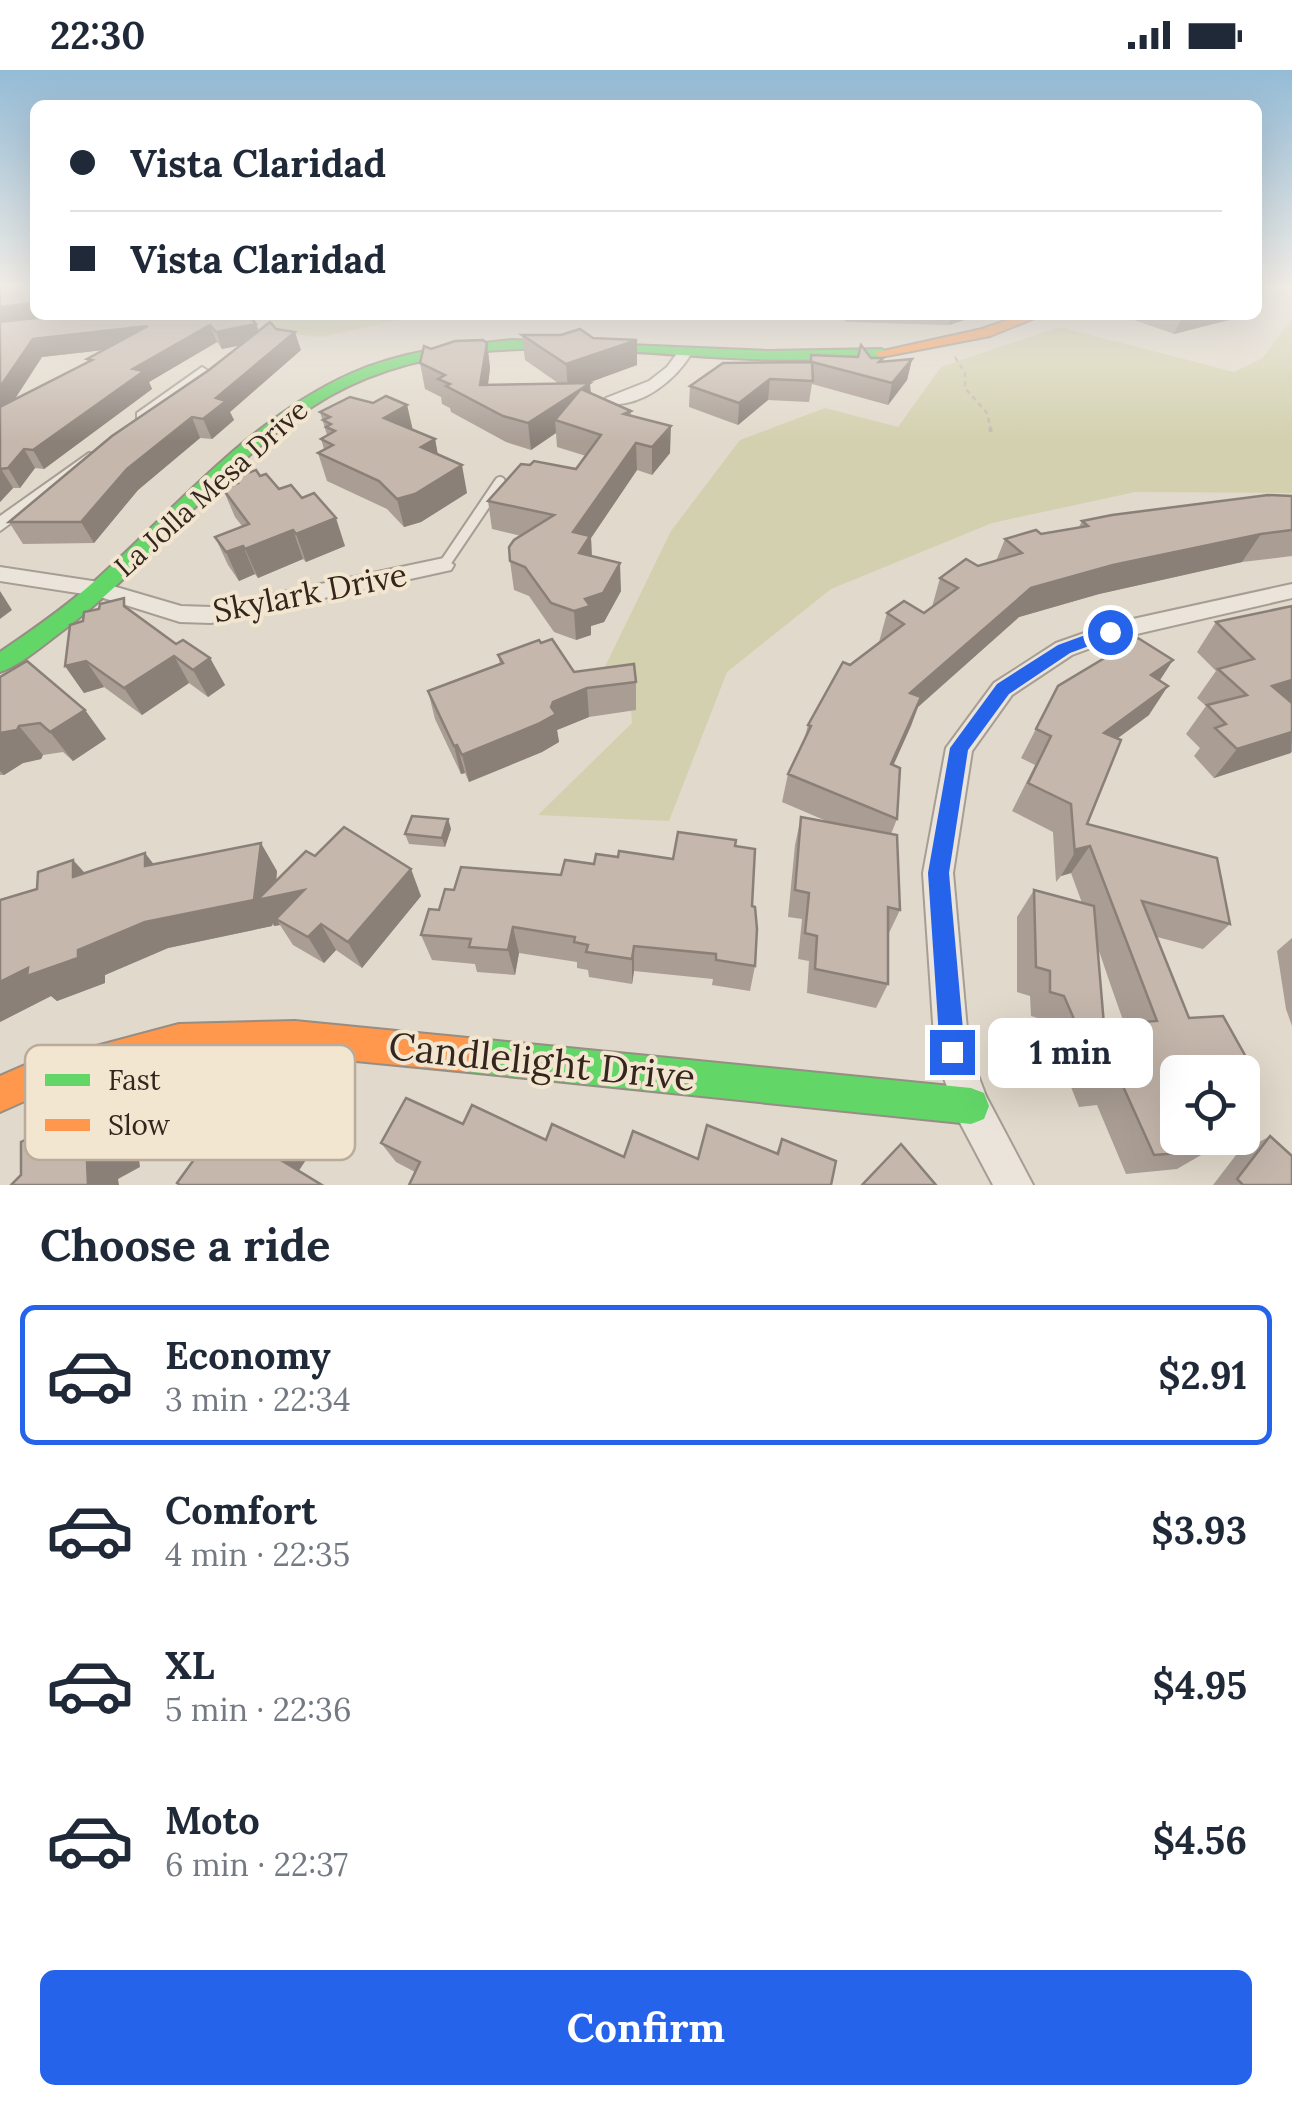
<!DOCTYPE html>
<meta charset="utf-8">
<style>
body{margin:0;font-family:Lora,serif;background:#f6f6f7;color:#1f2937;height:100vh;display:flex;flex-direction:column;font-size:38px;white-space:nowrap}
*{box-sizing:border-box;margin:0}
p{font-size:32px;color:#747a83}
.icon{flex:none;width:55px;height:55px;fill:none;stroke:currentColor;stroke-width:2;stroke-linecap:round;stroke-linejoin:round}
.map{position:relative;height:1115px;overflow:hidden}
.sheet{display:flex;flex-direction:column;background:#fff;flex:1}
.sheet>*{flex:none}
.guide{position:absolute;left:30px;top:30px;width:1232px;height:220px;border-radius:15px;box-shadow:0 10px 40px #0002;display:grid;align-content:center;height:220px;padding:0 40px;background:#fff}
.tools{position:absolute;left:1160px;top:985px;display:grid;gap:20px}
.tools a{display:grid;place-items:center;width:100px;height:100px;border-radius:15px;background:#fff;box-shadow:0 10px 40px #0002;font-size:50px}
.end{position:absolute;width:45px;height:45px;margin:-22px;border:12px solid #2563eb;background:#fff;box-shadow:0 0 0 5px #fff}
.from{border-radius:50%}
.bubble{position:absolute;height:70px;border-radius:15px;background:#fff;box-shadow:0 10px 40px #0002;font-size:32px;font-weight:700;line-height:70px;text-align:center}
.guide b{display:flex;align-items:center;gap:35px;height:95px;font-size:38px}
.guide b+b{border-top:2px solid #e0e1e3}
.guide i{width:25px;height:25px;background:#1f2937}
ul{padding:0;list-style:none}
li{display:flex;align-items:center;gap:30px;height:140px;margin:0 20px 15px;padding:0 20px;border:5px solid transparent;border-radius:15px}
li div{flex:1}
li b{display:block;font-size:38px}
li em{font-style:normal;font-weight:700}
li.on{border-color:#2563eb}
li>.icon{width:90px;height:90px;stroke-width:1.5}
h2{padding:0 40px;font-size:45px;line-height:120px}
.cta{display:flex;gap:20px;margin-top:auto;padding:20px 40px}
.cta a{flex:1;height:115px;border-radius:15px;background:#2563eb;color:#fff;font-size:40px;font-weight:700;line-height:115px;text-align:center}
.status{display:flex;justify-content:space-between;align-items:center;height:70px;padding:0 50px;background:#fff;direction:ltr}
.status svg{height:28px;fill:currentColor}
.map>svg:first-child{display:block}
</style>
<div class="status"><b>22:30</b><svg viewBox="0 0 49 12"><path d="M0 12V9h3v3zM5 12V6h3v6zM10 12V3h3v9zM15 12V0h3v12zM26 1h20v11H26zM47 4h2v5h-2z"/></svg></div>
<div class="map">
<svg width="1292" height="1115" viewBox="0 0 1292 1115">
<rect width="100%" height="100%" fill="#e1d9cb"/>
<g fill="#d2d0ae">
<polygon points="279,245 420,245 321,267 277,262 269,247"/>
<polygon points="1292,248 1292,423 1135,422 992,453 831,519 727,602 669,751 538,745 632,653 630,623 599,609 671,461 740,370 825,338 898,357 941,297 1060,257 1234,302 1263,288"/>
</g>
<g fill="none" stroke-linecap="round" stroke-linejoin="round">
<g stroke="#a69e94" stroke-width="14">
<polyline id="lane" points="444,495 500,412"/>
</g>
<g stroke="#a69e94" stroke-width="4">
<g id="street">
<path d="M681 278 693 281C676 310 642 338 606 334V328L649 311 667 297Z"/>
<polygon points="202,297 210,302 207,305 149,351 137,351 137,343"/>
<polygon points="89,383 95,384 95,392 0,461 0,446"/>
<polygon points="444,488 454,495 451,500 211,553 180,552 97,526 0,511 0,497 99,512 181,536 211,537"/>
<polygon points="1292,514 1292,528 1115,569 1072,585 1012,625 972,681 953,803 969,982 986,1026 1033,1115 993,1115 958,1049 935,982 923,803 946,678 994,613 1056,573 1110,554"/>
</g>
</g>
<g stroke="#968e84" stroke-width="4">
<g id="fast">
<path d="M512 270 767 281 881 279 888 283 881 287C831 290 780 291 730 288 589 281 435 255 310 338 215 401 149 498 57 565 40 578 20 595 0 602V582C34 559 67 536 97 509 177 437 250 349 350 304 401 281 457 275 512 270Z"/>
<polygon points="468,968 971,1018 984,1023 989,1036 984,1049 971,1054 468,1002 456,997 451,985 456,973"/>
</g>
</g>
<g stroke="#968e84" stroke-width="4">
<g id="slow">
<polygon points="1022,245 1042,245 990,266 881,287 874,283 982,259"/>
<polygon points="295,951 468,968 480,973 485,985 480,997 468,1002 295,985 179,988 27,1030 0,1042 0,1006 25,995 179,954"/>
</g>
</g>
<polyline stroke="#c2bbb3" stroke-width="2.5" stroke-dasharray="5 4" stroke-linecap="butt" points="955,287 965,303 965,318 987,343 991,360"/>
<polyline stroke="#c2bbb3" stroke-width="4" stroke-dasharray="6 4" stroke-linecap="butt" points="990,358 991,362"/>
<use href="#lane" stroke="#eae4db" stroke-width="10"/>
<use href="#street" fill="#eae4db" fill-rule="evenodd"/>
<use href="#fast" fill="#63d668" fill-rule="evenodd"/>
<use href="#slow" fill="#ff974d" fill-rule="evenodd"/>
</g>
<g fill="#a99d94" fill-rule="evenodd">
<path d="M0 216 35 245 256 254 259 261 276 259 301 280 230 342 234 350 212 369 200 368 138 420 94 473 23 474 9 452 241 275 222 279 217 272 149 312 152 319 44 399 35 398 20 418H13L0 432ZM104 280 87 289 88 292 14 330 42 287Z"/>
<polygon points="846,245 980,245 949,255 845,252"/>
<polygon points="1124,245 1248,245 1174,264 1123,246"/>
<polygon points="522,265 637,295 588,313 591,323 631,341 631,346 670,383 652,405 637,400 591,468 592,486 621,521 604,552 591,556 591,565 576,570 554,562 529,526 514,520 510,491 521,466 492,459 488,431 576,399 586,386 557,377 556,363 531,380 506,372 451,342 450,338 442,334 441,327 425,319 420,293 431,279 487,273 490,298 488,315 558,313 525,290"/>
<polygon points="811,285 883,288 883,292 912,289 907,310 888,335 812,314 809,332 768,330 738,355 689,337 690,316 810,292"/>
<polygon points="373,333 407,335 413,360 435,369 438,385 467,423 421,452 404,457 387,439 327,411 318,383 324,379 321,369 327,365 320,342"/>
<polygon points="260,406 279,419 345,476 306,492 303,489 258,508 255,504 239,511 228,495 215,467 242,456 235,447 223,419 236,414 234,408"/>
<polygon points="1292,426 1292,486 1242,492 1099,524 1019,547 918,637 893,695 897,749 891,764 900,840 888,865 888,914 876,938 807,923 809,891 798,889 802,849 788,847 795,775 801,747 831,753 782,732 788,704 804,670 808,655 850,595 879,572 887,543 924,543 932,537 940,508 996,491 1005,469 1079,457 1082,451"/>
<polygon points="1292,536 1292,682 1214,708 1194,686 1200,678 1186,664 1206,636 1197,628 1216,601 1197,582 1216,552"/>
<polygon points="132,542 176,574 210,588 225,615 208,627 189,613 142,645 104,617 84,623 65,596"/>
<polygon points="498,585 574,602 636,612 636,640 589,647 557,660 559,672 542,682 469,712 465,703 461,704 435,649 428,621 500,594"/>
<path d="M1173 590 1160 610 1149 645 1117 669 1087 754 1230 854 1203 879 1157 867 1189 948 1256 1005 1242 1014V1002H1178V1068L1208 1081 1177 1099 1126 1104 1097 1035 1079 1037 1044 950 1031 946 1030 926 1017 922V847L1034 820 1082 833 1071 803 1061 806 1056 812 1053 762 1012 741 1035 695 1021 688 1058 616ZM1098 878 1112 919 1124 953 1104 955Z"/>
<polygon points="0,607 85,640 106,669 73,691 63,682 43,685 41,689 23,693 4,705 0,705"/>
<polygon points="448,749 451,759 445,777 409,774 405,764"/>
<polygon points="735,776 752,836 755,896 750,921 712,915 713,909 634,901 632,914 589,907 588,900 577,898 577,892 519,883 515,905 477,902 475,894 432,890 421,865 454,820 561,805 618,787 673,789"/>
<polygon points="315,786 421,826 362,898 336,880 324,893 293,875 280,855 274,856 273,853 272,856 168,878 105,905 105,913 57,931 51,926 0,952 0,830 37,819 73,790 85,803 154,794 277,801 276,810"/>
<polygon points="1292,864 1292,956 1286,939 1277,881 1292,868"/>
<polygon points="463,1054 546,1070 624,1087 698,1089 776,1083 782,1069 836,1091 415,1102 396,1092 381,1073"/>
<polygon points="1270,1066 1292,1115 1213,1115 1236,1085"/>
</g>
<g fill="#8a8078">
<polygon points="35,233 35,245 81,245 0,255 0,237"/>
<polygon points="952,245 980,245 949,255"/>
<polygon points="1183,245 1248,245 1174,264"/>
<polygon points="256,254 262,271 222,279 216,262"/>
<polygon points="210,255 217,272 149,312 152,319 44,399 33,380 133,299"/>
<polygon points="148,256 156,274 42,287 0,352 0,317 33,269"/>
<polygon points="295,262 301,280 230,342 234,350 212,369 203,349 216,328"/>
<polygon points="637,270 637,295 568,320 566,294"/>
<polygon points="487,273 490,298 485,337 480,315"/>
<polygon points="912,289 907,310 888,335 892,313"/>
<polygon points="770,309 768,330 738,355 739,333"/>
<polygon points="590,313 592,339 581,319"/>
<polygon points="581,319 555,350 556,363 531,380 528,353"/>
<polygon points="407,335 413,362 384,348"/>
<polygon points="192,347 200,368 138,420 94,473 81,452 127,399"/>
<polygon points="671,356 670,383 652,405 652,377"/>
<polygon points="435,369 440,397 421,377"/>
<polygon points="636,373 637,400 591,468 592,494 581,512 573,462"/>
<polygon points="24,379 35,398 20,418 8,398"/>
<polygon points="462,395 467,423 421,452 404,457 397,429"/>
<polygon points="1,399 13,418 0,432 0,399"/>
<polygon points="336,448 345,476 306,492 296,464"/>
<polygon points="293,460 303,489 258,508 245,479"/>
<polygon points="1261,464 1242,492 1099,524 1019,547 918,637 911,656 881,723 910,623 1031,518 1113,495"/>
<polygon points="243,476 255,504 239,511 226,482"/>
<polygon points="620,493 621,521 604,552 591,556 591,565 576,570 574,541"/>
<polygon points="0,521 12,540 0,549"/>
<polygon points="174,586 189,613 142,645 124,618"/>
<polygon points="210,588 225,615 208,627 193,600"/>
<polygon points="1173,590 1154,619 1151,605"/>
<polygon points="86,591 104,617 84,623 65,596"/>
<polygon points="1292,610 1292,633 1272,616"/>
<polygon points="1168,616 1149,645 1086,691 1104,663"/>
<polygon points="587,618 589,647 557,660 559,672 542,682 469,712 462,685 551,637 553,632"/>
<polygon points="85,640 106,669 73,691 50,662"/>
<polygon points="19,656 43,685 41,689 23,693 4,705 0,701 0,663"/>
<polygon points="1292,662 1291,683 1214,708 1237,679"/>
<polygon points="457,675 465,703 461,704 454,676"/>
<polygon points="448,749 451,759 445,777 442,768"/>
<polygon points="261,773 277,801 275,826 304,820 276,849 280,855 274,856 273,853 272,856 168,878 105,905 105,913 57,931 51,926 0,952 0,912 28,898 78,880"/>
<polygon points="1090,776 1071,803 1061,806 1077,779"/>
<polygon points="145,783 166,810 145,796"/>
<polygon points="73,790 98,818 73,807"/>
<polygon points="411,799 421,826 362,898 348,872"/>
<polygon points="321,854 336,880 324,893 308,867"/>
<polygon points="513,857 519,883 515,905 508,880"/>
<polygon points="634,876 634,901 632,914 632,889"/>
<polygon points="106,1027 134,1048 140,1097 118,1109 119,1115 88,1115 87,1091"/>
<polygon points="292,1062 312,1081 296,1105 276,1087"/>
</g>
<g fill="#c5b7ac" stroke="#8a8078" stroke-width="2.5">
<polygon points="0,216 35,216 35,233 0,237"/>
<polygon points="62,245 249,245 256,254 216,262 210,255 187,268 133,299 144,301 33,380 24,379 8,398 0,399 0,337 92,290 87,289 148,256 33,269 0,317 0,252"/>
<polygon points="270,252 276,259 295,262 216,328 226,331 203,349 192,347 127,399 81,452 9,452 112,366 209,300"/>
<polygon points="580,259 593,268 637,270 566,294 522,265 561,265"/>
<polygon points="483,270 487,273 480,315 590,313 581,319 631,341 624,344 671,356 652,377 636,373 573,462 590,466 579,483 620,493 603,523 585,529 590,536 574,541 551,533 525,497 510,491 509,477 514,470 554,445 488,431 521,394 530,395 534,391 576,399 601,365 555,350 581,319 528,353 503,346 446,316 450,314 438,309 445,305 420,293 424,276 431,279 455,271"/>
<polygon points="861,275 871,288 883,288 879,292 912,289 892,313 812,292 813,311 770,309 739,333 690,316 723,293 811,292 811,285 858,287"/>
<polygon points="386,326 407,335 384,348 435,369 421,377 462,395 415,424 397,429 379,411 318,383 333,375 321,369 335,361 326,357 331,354 323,350 330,347 320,342 350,327 373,333"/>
<polygon points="256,400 260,406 266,404 279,419 291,415 302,428 314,423 336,448 296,464 293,460 245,479 243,476 226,482 215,467 249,454 223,419 238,413 234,408"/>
<polygon points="1268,425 1292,426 1292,460 1261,464 1113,495 1031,518 910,623 921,627 891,694 900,698 897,749 788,704 811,656 808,655 843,592 850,595 904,554 887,543 904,531 924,543 958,518 940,508 966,489 978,496 1022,483 1005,469 1036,460 1041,464 1088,456 1082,451 1112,445"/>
<polygon points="124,528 124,536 176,574 183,570 210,588 193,600 174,586 124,618 86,591 65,596 70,555 83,551 84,542 99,539 100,534"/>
<polygon points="1292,536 1292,610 1272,616 1292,633 1292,662 1237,679 1215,658 1226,654 1207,635 1247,625 1218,599 1254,589 1216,552"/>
<polygon points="1138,568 1173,590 1151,605 1168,616 1104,663 1121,670 1087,754 1217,788 1230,854 1142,831 1189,948 1223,946 1256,1005 1242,1006 1242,1002 1178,1002 1178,1011 1174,1011 1178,1018 1178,1068 1202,1068 1208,1081 1154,1085 1122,1014 1103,1016 1064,926 1050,922 1050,901 1036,897 1034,820 1094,836 1104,955 1157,951 1090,776 1077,779 1075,785 1071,734 1028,713 1051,666 1036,659 1058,616"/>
<polygon points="552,569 574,602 634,594 636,612 587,618 553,632 551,637 556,644 538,654 462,685 457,675 454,676 428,621 503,593 498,585 539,570 541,573"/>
<polygon points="27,591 85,640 50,662 40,653 19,656 17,660 0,663 0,607"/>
<polygon points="412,746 448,749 442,768 405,764"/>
<polygon points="801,747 897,765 900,840 888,837 888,914 815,899 817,866 805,863 809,823 795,820"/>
<polygon points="344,757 411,799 348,872 321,854 308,867 276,849 304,820 257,830 306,781 315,786"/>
<polygon points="678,762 736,770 735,776 755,779 752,836 755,837 757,859 755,896 716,890 716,884 634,876 632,889 586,882 588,875 574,872 575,867 513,857 508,880 469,877 471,869 421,865 429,839 439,840 445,819 454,820 461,797 561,805 565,790 594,794 596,784 618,787 619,781 673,789"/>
<polygon points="261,773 254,830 145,852 78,880 78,888 27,906 28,898 0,912 0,830 37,819 38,802 73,790 73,807 145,783 145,796"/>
<polygon points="106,1027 110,1079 87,1091 88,1115 11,1115 21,1105 21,1072 80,1043"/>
<polygon points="406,1028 463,1054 472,1035 546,1070 552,1054 624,1087 633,1061 698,1089 707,1055 778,1084 782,1069 836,1091 831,1115 409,1115 420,1092 381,1073"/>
<polygon points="238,1029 292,1062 276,1087 322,1115 180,1115 177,1113"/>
<polygon points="1270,1066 1292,1086 1292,1115 1243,1115 1237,1109"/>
<polygon points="901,1074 936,1115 862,1115"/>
</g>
<linearGradient id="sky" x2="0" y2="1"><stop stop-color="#94bbd6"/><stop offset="0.58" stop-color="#f2eee8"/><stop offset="1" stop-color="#f2eee8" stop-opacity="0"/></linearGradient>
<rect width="1292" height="372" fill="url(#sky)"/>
<polygon fill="#2563eb" points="1110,556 1118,562 1116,566 1070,583 1009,624 968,680 949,803 965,982 961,991 952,995 943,991 940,982 928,803 950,678 997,614 1058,575"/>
<g text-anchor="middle" stroke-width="8" stroke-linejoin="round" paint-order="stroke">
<g font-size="28" fill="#34261d" stroke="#f3e6d0">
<text transform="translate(211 418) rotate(-42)" y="10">La Jolla Mesa Drive</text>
</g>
<g font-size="32" fill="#34261d" stroke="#f3e6d0">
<text transform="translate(310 523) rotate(-11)" y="11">Skylark Drive</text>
</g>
<g font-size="38" fill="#34261d" stroke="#f3e6d0">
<text transform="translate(542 992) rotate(6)" y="13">Candlelight Drive</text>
</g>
</g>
<rect x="25" y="975" width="330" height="115" rx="15" fill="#f3e6d0" stroke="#baac9a" stroke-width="2.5"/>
<rect x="45" y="1004" width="45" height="12" fill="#63d668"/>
<rect x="45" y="1049" width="45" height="12" fill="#ff974d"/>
<g font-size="28" fill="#34261d">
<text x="108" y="1020">Fast</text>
<text x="108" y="1065">Slow</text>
</g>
</svg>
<div class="tools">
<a><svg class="icon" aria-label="locate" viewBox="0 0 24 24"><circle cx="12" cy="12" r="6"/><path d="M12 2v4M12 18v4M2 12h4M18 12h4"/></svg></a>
</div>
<i class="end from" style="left:1110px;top:562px"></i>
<i class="end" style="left:952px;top:982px"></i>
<div class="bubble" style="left:988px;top:948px;width:165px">1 min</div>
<div class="guide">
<b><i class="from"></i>Vista Claridad</b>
<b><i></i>Vista Claridad</b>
</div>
</div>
<section class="sheet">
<h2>Choose a ride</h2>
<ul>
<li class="on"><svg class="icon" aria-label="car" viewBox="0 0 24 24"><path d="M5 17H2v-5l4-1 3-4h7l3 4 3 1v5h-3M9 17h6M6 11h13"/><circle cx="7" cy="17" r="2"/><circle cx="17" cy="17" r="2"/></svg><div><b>Economy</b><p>3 min · 22:34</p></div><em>$2.91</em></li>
<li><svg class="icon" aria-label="car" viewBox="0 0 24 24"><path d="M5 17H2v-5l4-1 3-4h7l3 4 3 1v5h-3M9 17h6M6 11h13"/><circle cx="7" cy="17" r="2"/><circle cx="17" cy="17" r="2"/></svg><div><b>Comfort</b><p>4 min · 22:35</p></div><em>$3.93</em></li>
<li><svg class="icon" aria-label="car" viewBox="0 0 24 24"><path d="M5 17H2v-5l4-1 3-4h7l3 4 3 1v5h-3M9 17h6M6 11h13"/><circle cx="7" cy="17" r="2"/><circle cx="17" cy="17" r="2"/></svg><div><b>XL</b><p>5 min · 22:36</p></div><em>$4.95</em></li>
<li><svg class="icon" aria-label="car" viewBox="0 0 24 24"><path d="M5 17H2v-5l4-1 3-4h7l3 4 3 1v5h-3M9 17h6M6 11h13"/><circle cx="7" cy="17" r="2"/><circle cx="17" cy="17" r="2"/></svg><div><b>Moto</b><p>6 min · 22:37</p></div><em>$4.56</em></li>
</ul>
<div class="cta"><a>Confirm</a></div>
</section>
